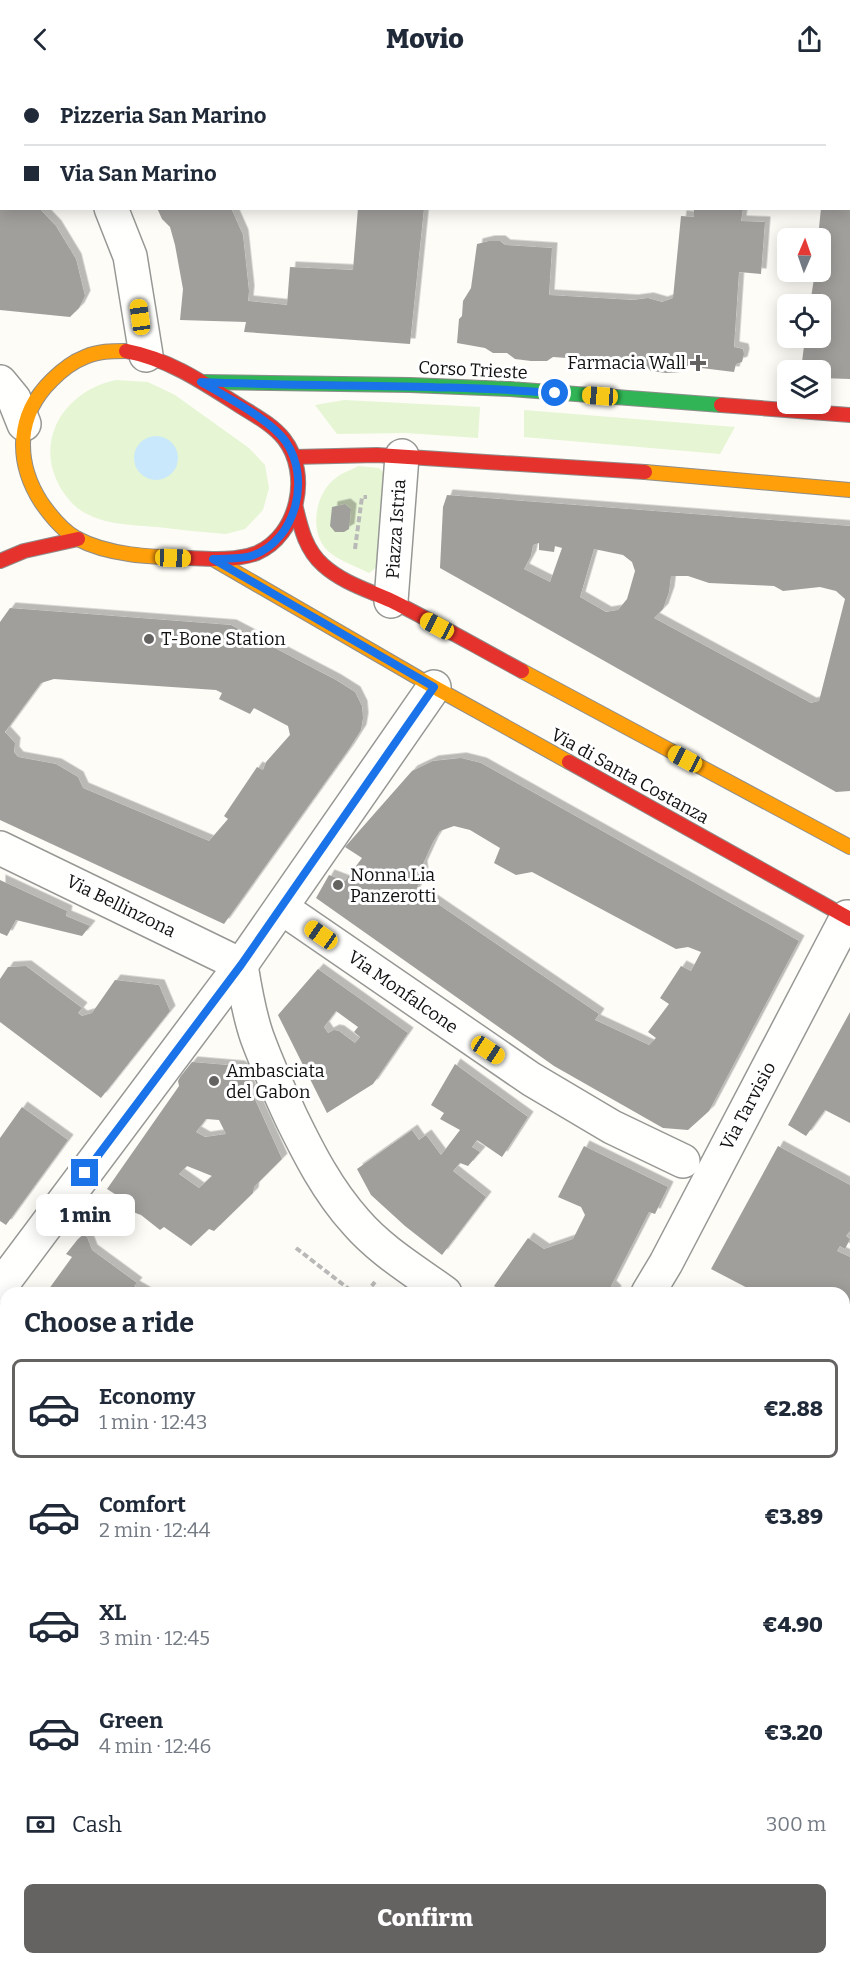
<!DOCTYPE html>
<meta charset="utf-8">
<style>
body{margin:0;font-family:Bitter,serif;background:#f2f2f3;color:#1f2937;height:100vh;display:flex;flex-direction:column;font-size:22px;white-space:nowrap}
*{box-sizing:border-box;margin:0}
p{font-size:20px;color:#747a83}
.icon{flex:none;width:33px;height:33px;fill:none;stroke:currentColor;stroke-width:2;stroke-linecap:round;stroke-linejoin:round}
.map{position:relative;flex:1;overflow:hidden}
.details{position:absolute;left:0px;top:1209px;width:850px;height:678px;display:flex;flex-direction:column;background:#fff;border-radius:18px 18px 0 0;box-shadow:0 3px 15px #0003}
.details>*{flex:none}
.guide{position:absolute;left:0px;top:0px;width:850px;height:132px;box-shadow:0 3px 15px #0003;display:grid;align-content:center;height:132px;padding:0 24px;background:#fff}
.needle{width:39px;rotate:2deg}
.fabs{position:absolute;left:777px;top:150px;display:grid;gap:12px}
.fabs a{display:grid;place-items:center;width:54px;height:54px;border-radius:9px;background:#fff;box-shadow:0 3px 15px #0003;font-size:30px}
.end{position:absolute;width:27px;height:27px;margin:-14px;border:8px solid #1a73e8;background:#fff;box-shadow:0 0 0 3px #fff}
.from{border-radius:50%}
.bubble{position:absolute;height:42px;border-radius:9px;background:#fff;box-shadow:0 3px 15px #0003;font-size:20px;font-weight:800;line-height:42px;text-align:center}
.car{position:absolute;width:18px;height:36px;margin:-18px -9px;border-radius:8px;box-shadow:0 0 4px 2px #0007;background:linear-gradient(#f5c518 24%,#345 0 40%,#f5c518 0 76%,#345 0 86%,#f5c518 0)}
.guide b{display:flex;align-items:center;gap:21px;height:57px;font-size:22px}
.guide b+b{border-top:2px solid #e0e1e3}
.guide i{width:15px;height:15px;background:#1f2937}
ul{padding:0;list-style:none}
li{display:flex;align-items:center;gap:18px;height:99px;margin:0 12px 9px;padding:0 12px;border:3px solid transparent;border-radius:9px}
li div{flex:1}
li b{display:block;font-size:22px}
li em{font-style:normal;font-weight:800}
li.active{border-color:#646362}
li>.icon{width:54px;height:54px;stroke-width:1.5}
h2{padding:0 24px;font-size:27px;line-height:72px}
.pay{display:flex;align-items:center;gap:15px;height:66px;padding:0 24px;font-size:22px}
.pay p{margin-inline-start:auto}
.cta{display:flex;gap:12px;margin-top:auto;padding:12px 24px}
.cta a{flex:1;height:69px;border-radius:9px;background:#646362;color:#fff;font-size:24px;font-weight:800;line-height:69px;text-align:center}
header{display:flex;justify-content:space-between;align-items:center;height:78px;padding:0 24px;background:#fff;font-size:27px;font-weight:800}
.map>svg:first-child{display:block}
</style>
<header><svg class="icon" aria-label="back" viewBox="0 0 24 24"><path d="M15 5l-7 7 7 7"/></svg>Movio<svg class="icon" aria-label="share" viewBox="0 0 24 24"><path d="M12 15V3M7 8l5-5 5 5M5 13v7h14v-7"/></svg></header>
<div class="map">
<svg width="850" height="1887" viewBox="0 0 850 1887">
<defs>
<filter id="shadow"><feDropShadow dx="5.5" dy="-5.5" stdDeviation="0" flood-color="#0004"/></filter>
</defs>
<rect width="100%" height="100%" fill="#fdfcf7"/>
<g fill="#e6f5d4">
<path d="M116 302 148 304 175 317 249 370 265 387 269 410 263 432 245 451 226 456C203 454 180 452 157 449 133 447 107 447 85 435 75 430 66 419 60 409 33 361 66 312 116 302Z"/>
<polygon points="344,322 480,329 478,360 406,355 337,356 315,327"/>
<polygon points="524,332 735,349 720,376 524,359"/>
<path d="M358 388 379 390 385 396 378 488 369 495C358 489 337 482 328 473 308 454 315 414 337 399 343 394 352 392 358 388Z"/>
</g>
<circle fill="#c9e8fb" cx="156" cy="380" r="22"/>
<g fill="#a19f9c" fill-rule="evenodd" filter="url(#shadow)">
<polygon points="0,130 39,130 56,148 76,181 85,218 79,230 70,239 0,232"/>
<polygon points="157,130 231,130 243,157 249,213 248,223 287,227 290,189 353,192 358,130 424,130 410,266 244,254 246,244 180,242 183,211 175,167 170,149 162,141"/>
<polygon points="694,130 743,130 741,143 765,144 761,196 739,194 734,269 743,271 744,276 742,284 736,286 734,294 685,288 681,294 666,295 651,293 645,287 636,285 553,279 547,283 531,283 515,281 507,275 493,275 485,270 457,265 459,241 462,238 463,223 471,210 477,166 489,163 500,163 505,167 552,170 549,217 633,222 648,220 662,224 673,220 681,138 694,139"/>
<polygon points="821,130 850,130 850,301 820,300 820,292 801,292 805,260 820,260 820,226 810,226 815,194 820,194 820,160 818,160"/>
<path d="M447 417 850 448V713L836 714 440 490 443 429ZM539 465V472L554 474 555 468 562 470 550 504 524 491 531 478 533 467ZM594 471 623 477 632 484 635 493 627 521 618 532 606 534 580 519ZM671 498H688L709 505 774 508 783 513 820 509 836 513 845 521 819 623 811 625 654 540 663 531 669 514Z"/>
<polygon points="345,426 351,431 349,451 344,454 335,454 330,448 332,429"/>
<path d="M10 530 231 547 336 602 355 614 362 628 363 640 361 652 349 671 224 846 0 742V544ZM54 601 216 612 222 615 219 621 250 636 254 630 288 648 290 657 266 684 263 692 257 689 224 738 228 741 209 763 83 710 78 699 56 686 18 679 14 674 15 665 5 654 41 605Z"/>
<path d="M461 680 481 685 799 863 709 1033 688 1052 663 1050 554 988 316 820 329 797 345 803 362 780 345 769 412 693 433 683ZM454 748 470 752 500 770 494 785 516 797 532 794 676 871 688 869 701 874 691 893 681 888 660 920 669 926 648 954 656 960 649 967 595 942 599 936 429 820 423 822 415 814 423 798 422 788 433 764 440 753Z"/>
<polygon points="0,802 67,833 66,838 90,848 82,858 16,842 7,858 0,855"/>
<polygon points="26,888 82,930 78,935 82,938 92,935 115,902 159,907 170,933 101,1020 0,944 0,901 8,889"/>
<path d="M318 891 408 955 373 1006 327 1035 278 937ZM336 933 358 949 354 954 360 959 355 965 339 953 334 952 328 955 324 949Z"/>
<polygon points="850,934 850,1045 825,1032 806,1058 788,1047"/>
<path d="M192 984 239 988 242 990 247 997 249 1003 248 1006 282 1081 254 1109 253 1115 214 1153 209 1151 191 1168 164 1149 160 1152 141 1137 133 1134 135 1129 107 1111 179 1008 178 1003 180 999ZM206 1041 219 1042 226 1056 205 1059 196 1054ZM187 1088 212 1098 199 1110 179 1096Z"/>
<polygon points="455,986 528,1039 502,1079 477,1062 472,1069 480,1074 468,1088 460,1085 453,1093 486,1119 442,1177 405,1148 371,1117 357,1091 412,1052 419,1062 426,1057 441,1077 460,1052 440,1041 444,1035 431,1027"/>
<polygon points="22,1029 68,1062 6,1147 0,1143 0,1060"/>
<polygon points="584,1068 668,1109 655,1136 649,1134 611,1208 616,1213 615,1215 505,1215 494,1208 528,1160 544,1171 573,1161 585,1137 581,1129 558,1119"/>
<polygon points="778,1068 850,1107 850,1153 846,1158 850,1161 845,1171 840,1168 837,1173 850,1179 850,1230 844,1228 844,1215 757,1215 711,1191"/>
<polygon points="83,1157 87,1159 92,1172 137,1205 134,1208 146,1215 46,1215 72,1179 66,1176 78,1161"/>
<polygon points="6,1267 6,1346 0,1342 0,1274"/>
<polygon points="850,1326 850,1372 844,1370 844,1341"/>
<polygon points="850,1390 850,1432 844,1430 844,1394 848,1395"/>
<polygon points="0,1399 6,1403 6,1455 1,1462 6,1466 6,1469 0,1477"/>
<polygon points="844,1511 850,1512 850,1691 844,1698"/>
<polygon points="0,1637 6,1640 6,1665 0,1662"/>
<polygon points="0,1690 6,1693 6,1728 0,1725"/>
<polygon points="844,1839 850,1840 850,1880 844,1879"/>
<polygon points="27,1881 38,1881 48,1887 24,1887"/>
<polygon points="227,1881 301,1881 297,1887 228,1887 224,1885"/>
<polygon points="399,1881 493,1881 490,1887 395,1887"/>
<polygon points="528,1881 607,1881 617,1887 532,1887 533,1884"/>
<polygon points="790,1881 834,1881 829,1887 786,1887"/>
</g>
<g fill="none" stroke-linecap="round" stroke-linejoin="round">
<g stroke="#979795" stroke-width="36">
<g id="street">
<polyline points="535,0 544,2"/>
<polyline points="60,2 63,0"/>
<polyline points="0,44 2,43"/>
<polyline points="849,50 850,50"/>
<polyline points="111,130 130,178 146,277"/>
<polyline points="0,304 14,321 24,346"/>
<polyline points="391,523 402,378"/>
<path d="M0 770 241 887C245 912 249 936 257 959 267 986 279 1013 291 1039 309 1076 328 1113 356 1144 381 1173 415 1193 445 1215"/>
<polyline points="282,830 531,1001 612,1049 683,1083"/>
<polyline points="0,1209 241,887 434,609"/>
<polyline points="648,1215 666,1185 847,839"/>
<polyline points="0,1375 6,1380"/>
<polyline points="844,1485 850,1487"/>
<polyline points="681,1881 689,1887"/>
<polyline points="367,1887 371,1881"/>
</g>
</g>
<g stroke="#8e8d8b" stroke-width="16">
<polyline id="fast" points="203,304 410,307 510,311 721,327"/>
</g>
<g stroke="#8e8d8b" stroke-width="16">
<g id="slow">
<path d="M126 273C112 273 98 273 85 279 72 284 61 293 52 302 16 337 15 383 41 424 50 437 62 452 76 460 109 478 152 479 189 480"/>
<polyline points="645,394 850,412"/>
<polyline points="213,481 434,609 569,684"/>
<polyline points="522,593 850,769"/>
</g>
</g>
<g stroke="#8e8d8b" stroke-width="16">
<g id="jam">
<path d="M126 273C169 281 204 305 240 328 256 338 273 347 284 361 311 396 298 457 257 475 236 483 210 481 189 480"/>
<polyline points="721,327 850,337"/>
<polyline points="294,379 377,377 645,394"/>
<path d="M296 430C301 451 306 472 323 487 343 505 368 512 392 523 436 545 479 570 522 593"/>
<polyline points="0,483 24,473 78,461"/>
<polyline points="569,684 850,841"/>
</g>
</g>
<g stroke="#b9b9b8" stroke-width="4" stroke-dasharray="6 3" stroke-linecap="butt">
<polyline points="355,471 362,419 367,419"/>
<polyline points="296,1170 354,1215"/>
<polyline points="366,1215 375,1204"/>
</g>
<use href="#street" stroke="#fffffe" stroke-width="33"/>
<use href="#fast" stroke="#30b455" stroke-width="14"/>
<use href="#slow" stroke="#ff9f0a" stroke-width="14"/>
<use href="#jam" stroke="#e5322d" stroke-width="14"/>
</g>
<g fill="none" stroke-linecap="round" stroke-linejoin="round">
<path stroke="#1a73e8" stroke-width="8" d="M85 1095 241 887 434 609 213 481C226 480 241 482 254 477 296 461 311 401 286 364 271 342 225 318 201 304 319 309 437 306 555 315"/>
</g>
<g fill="#646362" stroke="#fff" stroke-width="2">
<path d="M695 276h6v6h6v6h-6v6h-6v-6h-6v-6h6z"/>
<circle cx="149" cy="561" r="6"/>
<circle cx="338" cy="807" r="6"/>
<circle cx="214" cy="1003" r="6"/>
</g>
<g text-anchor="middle" stroke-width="6" stroke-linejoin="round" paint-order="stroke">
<g font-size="18" fill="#111" stroke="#fff" text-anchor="start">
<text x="686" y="291" text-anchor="end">Farmacia Wall</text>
<text x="161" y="567">T-Bone Station</text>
<text x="350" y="803">Nonna Lia<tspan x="350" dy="21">Panzerotti</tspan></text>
<text x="226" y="999">Ambasciata<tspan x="226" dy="21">del Gabon</tspan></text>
</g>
<g font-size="18" fill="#111" stroke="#fff">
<text transform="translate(473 292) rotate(3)" y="6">Corso Trieste</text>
<text transform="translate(396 451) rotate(-86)" y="6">Piazza Istria</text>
<text transform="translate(630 698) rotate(29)" y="6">Via di Santa Costanza</text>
<text transform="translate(121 828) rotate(26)" y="6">Via Bellinzona</text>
<text transform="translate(403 914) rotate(35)" y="6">Via Monfalcone</text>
<text transform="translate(748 1028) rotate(-62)" y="6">Via Tarvisio</text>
</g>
</g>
</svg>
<div class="fabs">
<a><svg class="needle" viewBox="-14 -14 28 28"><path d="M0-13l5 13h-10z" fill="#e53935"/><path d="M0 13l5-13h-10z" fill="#747a83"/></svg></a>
<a><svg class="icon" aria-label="locate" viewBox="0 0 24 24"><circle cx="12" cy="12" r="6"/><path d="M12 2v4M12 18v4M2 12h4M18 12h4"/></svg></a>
<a><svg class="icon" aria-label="layers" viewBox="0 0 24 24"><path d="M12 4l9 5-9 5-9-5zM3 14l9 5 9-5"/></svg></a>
</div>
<i class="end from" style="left:555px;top:315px"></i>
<i class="end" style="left:85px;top:1095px"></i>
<div class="bubble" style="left:36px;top:1116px;width:99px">1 min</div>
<i class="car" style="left:140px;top:239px;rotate:352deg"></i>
<i class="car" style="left:600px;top:318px;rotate:274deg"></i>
<i class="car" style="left:173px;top:480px;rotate:92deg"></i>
<i class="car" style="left:437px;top:548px;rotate:298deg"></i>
<i class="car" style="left:685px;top:681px;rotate:298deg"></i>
<i class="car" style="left:321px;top:857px;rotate:305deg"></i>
<i class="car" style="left:488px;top:972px;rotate:123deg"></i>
<div class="guide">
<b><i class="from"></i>Pizzeria San Marino</b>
<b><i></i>Via San Marino</b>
</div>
<section class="details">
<h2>Choose a ride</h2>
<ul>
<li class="active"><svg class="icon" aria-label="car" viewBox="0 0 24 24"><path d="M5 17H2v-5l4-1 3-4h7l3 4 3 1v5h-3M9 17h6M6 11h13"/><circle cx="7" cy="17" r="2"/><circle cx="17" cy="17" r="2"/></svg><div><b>Economy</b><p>1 min · 12:43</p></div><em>€2.88</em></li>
<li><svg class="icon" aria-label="car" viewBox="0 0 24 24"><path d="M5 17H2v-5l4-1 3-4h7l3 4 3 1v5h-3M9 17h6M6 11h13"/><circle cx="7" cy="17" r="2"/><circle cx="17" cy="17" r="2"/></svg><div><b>Comfort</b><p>2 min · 12:44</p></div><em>€3.89</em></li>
<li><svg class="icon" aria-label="car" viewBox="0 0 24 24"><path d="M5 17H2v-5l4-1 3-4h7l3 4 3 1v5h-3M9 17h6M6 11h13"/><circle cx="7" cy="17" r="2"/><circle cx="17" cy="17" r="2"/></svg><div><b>XL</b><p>3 min · 12:45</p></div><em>€4.90</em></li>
<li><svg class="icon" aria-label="car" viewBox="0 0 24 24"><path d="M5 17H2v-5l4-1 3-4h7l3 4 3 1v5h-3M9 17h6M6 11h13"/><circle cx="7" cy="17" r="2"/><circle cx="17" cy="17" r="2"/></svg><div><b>Green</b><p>4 min · 12:46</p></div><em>€3.20</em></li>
</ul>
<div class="pay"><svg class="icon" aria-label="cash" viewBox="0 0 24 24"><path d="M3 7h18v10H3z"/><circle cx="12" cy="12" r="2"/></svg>Cash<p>300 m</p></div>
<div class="cta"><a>Confirm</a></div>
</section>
</div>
